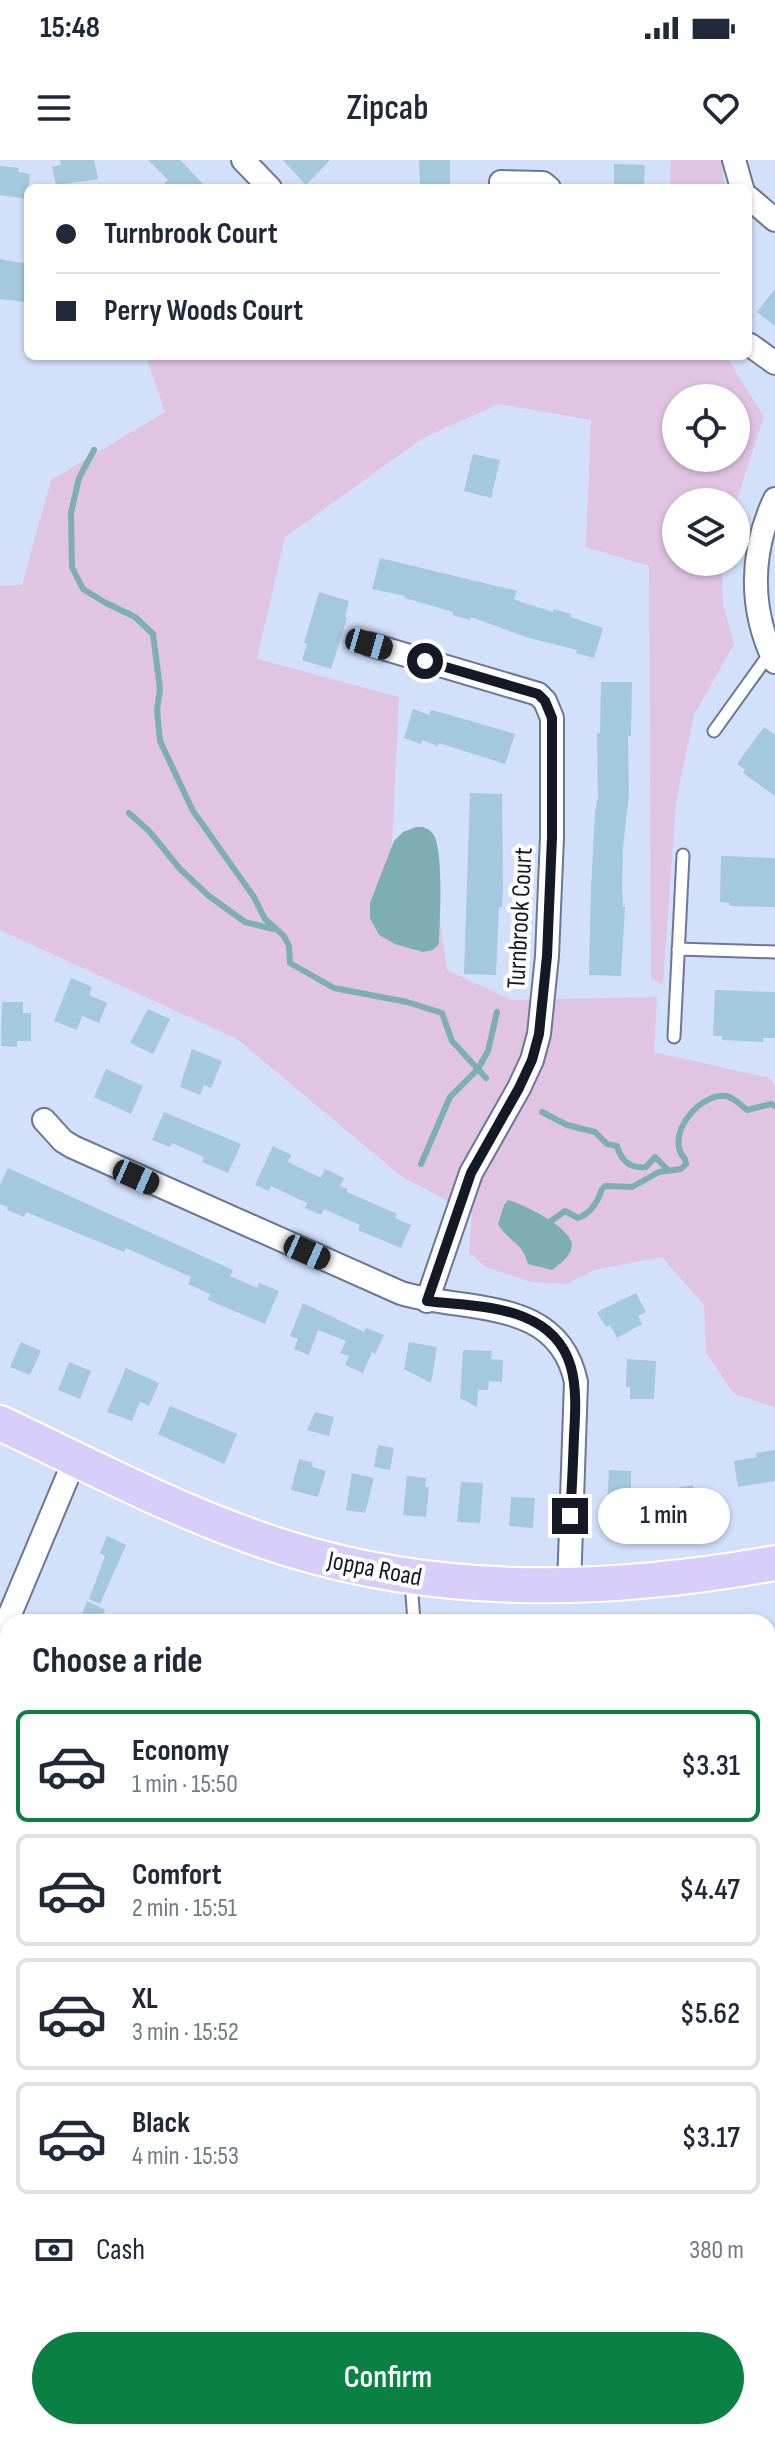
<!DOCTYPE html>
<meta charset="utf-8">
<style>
body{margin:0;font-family:"Sofia Sans Condensed",sans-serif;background:#f2f2f3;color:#1f2937;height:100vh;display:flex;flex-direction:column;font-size:30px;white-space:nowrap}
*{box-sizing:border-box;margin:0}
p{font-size:26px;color:#747a83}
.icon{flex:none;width:44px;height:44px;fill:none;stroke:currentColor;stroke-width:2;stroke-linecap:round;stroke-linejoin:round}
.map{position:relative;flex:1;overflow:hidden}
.drawer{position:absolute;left:0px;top:1454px;width:776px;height:826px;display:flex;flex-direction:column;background:#fff;border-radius:24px 24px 0 0;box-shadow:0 2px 6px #0004}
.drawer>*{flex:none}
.top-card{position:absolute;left:24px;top:24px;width:728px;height:176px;border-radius:12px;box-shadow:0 2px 6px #0004;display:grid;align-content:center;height:176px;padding:0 32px;background:#fff}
.controls{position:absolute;left:662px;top:224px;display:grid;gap:16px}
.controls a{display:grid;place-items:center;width:88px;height:88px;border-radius:50%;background:#fff;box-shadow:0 2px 6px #0004;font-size:40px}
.end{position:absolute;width:36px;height:36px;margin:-18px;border:10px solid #141a25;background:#fff;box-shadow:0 0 0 4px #fff}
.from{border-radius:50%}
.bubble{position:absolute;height:56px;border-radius:28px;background:#fff;box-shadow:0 2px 6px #0004;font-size:26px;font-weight:600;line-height:56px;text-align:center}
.car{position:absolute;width:24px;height:48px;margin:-24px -12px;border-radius:10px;box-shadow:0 0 6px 2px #0007;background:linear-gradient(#222 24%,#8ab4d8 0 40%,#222 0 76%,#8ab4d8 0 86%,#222 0)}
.top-card b{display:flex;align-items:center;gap:28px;height:76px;font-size:30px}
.top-card b+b{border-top:2px solid #e0e1e3}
.top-card i{width:20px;height:20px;background:#1f2937}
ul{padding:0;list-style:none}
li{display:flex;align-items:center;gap:24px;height:112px;margin:0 16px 12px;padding:0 16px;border:4px solid #e0e1e3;border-radius:12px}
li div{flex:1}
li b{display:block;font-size:30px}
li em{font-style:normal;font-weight:600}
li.current{border-color:#0b8043}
li>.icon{width:72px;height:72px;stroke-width:1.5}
h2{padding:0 32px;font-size:36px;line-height:96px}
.pay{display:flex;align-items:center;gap:20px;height:88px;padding:0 32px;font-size:30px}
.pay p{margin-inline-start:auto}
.cta{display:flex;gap:16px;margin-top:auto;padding:16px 32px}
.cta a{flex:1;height:92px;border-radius:48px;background:#0b8043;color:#fff;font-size:32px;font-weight:600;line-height:92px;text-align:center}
.status{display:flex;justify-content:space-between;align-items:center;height:56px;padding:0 40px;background:#fff;direction:ltr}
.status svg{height:22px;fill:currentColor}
header{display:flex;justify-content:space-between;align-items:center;height:104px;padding:0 32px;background:#fff;font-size:36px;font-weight:600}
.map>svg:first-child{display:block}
</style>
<div class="status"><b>15:48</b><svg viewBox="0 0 49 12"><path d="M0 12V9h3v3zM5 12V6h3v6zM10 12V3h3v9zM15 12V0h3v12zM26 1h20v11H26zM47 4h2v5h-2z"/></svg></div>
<header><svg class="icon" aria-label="menu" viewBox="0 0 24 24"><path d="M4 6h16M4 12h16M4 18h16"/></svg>Zipcab<svg class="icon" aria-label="heart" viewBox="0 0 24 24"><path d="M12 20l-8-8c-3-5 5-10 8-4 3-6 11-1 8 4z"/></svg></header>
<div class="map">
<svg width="775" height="2279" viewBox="0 0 775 2279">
<rect width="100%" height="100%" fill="#d3e0fa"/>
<g fill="#e0c4e2" fill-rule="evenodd">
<polygon points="671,0 721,0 725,28 670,28"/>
<path d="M146 196H583L608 200 643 196H726L764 257 736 342H676V402H722L723 445 734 484 694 555 676 642 663 824 651 819 649 406 586 387 591 260 499 244 423 278 285 377 257 499 399 537 390 722 424 731 440 761 447 810 512 840 657 837 654 892 770 918 775 927V1247L734 1234 706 1192 704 1145 662 1097 594 1110 566 1124 531 1122 486 1107 469 1092 472 1054 401 1016 237 879 0 770V426L22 425 51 320 165 252ZM676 238H736V298H676Z"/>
<polygon points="8,1876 8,1949 0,1942 0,1884"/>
<polygon points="8,1970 8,2013 0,2018 0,1979"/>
</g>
<g fill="#7caeb2">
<path d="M416 667C423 667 428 667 433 674 444 689 440 762 439 784L433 790 423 792 395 784 379 775 370 758V743L394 681 403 672Z"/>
<path d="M508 1040C523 1044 573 1068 572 1086 571 1097 559 1104 552 1110L528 1104C522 1081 510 1084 498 1064L504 1045Z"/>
</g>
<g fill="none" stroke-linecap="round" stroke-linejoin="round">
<g stroke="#7caeb2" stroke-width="6">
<polyline points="94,290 79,318 71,353 72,407 83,429 106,443 135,457 153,474 160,529 157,550 160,581 193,651 254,737 265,759 284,776 289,786 290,803 334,828 407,842 442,853 452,881 486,918"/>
<polyline points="129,653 149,671 180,709 209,736 245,762 273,769"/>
<path d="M542 952 567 965 595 972 607 984 617 986C621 1000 630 1009 646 1007L655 997 668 1010"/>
<polyline points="421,1004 450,937 478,909 488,891 497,852"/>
<path d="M551 1061 565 1051 578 1058C592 1053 598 1041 602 1029L605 1026 632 1027 659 1012 681 1009 686 1004 685 999C664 977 698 933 726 936 733 937 741 945 747 950L771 944 775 946"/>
<polyline points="768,2111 775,2110"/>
</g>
</g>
<g fill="#a4c8dc">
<polygon points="60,0 94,0 98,19 56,25 52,7 61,5"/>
<polygon points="148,0 180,0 207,28 160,28 168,20"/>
<polygon points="283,0 330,0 306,25"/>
<polygon points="419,0 450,0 450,28 420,28"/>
<polygon points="614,4 645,5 644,28 614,28"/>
<polygon points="0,6 19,8 18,12 30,14 27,39 0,35"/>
<polygon points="0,99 28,104 25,142 0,139"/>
<polygon points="775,129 775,166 757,152"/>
<polygon points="473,294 500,300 491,338 464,331"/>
<polygon points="380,398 517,431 514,439 521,442 553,452 554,449 571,454 570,457 603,468 594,498 576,493 577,490 529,478 471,457 470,460 452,455 453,452 405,438 405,436 372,429"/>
<polygon points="319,432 349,441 345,457 347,458 331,509 302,500 307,484 304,483"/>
<polygon points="601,522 632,522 631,576 628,576 629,635 623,687 622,729 623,747 625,747 621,816 589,815 591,729 595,652 598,636 597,573 600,573"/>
<polygon points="413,549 429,555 431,550 447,554 515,574 505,604 439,583 438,586 422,580 421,584 404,578"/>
<polygon points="764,567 775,575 775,636 743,613 745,610 737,604"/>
<polygon points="470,633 502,634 503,729 502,747 499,747 496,815 464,814"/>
<polygon points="721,696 775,698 775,747 729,746 730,743 720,742"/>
<polygon points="71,818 92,827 89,835 107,843 99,863 82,856 77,870 54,861"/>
<polygon points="715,830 775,832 775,878 763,878 763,882 722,880 722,876 713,876"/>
<polygon points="2,842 23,842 23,853 31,853 31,881 17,881 17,887 1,886"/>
<polygon points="148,849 170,859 153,894 130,883"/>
<polygon points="192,889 222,901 211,928 204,925 200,935 180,927"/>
<polygon points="106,909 143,926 131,954 94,937"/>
<polygon points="164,952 241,984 228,1013 202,1002 204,997 172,983 170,987 152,980"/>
<polygon points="273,986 291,995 288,1002 321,1018 325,1009 344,1018 340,1026 348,1029 347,1032 397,1054 395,1058 411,1065 401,1088 358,1070 360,1065 324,1049 321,1055 305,1048 307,1043 271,1026 269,1031 255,1025"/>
<polygon points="8,1008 233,1110 230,1116 257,1128 259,1123 279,1131 265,1164 208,1140 210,1134 188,1124 191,1117 126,1088 124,1092 26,1052 24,1057 7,1050 8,1047 0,1044 0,1025"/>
<polygon points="636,1133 646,1152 638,1156 642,1164 617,1178 610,1165 606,1167 597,1152"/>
<polygon points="303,1143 364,1172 366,1168 384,1175 375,1194 372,1192 363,1213 345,1205 349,1196 340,1193 346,1181 318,1170 309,1195 294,1189 298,1179 290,1176"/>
<polygon points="21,1182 41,1191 30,1215 10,1207"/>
<polygon points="409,1182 437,1187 431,1223 404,1209"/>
<polygon points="463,1190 492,1191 491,1199 503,1200 502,1222 489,1221 488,1230 478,1230 477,1247 460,1238"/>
<polygon points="627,1199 656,1201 654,1239 630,1239 630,1227 626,1227"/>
<polygon points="69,1202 91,1211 80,1239 58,1230"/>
<polygon points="126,1208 159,1223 149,1246 140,1242 132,1261 107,1252"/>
<polygon points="170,1246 237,1274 224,1304 158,1274"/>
<polygon points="315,1252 334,1257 329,1276 307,1270"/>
<polygon points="378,1285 394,1288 390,1310 374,1307"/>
<polygon points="775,1290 775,1321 738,1327 734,1301 757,1297 756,1293"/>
<polygon points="299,1299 313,1303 312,1307 326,1311 318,1337 291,1330"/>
<polygon points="609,1310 631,1311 631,1374 606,1375"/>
<polygon points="352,1313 374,1318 365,1353 346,1350"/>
<polygon points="407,1316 426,1318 425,1327 429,1327 426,1357 403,1355"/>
<polygon points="461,1322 483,1323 480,1363 457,1362"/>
<polygon points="693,1325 694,1332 702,1331 707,1368 683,1372 680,1355 678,1355 677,1328"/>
<polygon points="511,1337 535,1338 533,1368 509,1366"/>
<polygon points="107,1376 126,1385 100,1444 89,1439 105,1396 100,1393"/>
<polygon points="87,1441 105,1450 99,1462 79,1462"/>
</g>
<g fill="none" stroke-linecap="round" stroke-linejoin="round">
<g stroke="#6a7895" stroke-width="15">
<g id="lane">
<polyline points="714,571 770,493"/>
<polyline points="678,789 775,792"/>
<polyline points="674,877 683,695"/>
<polyline points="411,1421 414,1462"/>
<polyline points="0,1681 8,1688"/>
<polyline points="768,1883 770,1878"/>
</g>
</g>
<g stroke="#6a7895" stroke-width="26">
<g id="street">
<polyline points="243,0 270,28"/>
<polyline points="734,0 742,28"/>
<polyline points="501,28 501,22 543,23 549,28"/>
<polyline points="748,37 775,60"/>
<polyline points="750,185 775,203"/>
<path d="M775 339C750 392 749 449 775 502"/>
<polyline points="369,484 538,534 545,541 552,558 552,677 547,796 539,874 532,900 519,928 471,1013 427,1141"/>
<path d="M44 960 63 981 73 987 401 1133C467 1153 558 1136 576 1222L569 1427"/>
<polyline points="0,1478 75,1299"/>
<polyline points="768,1707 775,1709"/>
<polyline points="768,2031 775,2035"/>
<polyline points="0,2162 8,2160"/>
<polyline points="745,2279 765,2272"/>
</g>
</g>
<g stroke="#fff" stroke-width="38">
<path id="primary" d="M0 1263C95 1308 189 1358 289 1389 448 1438 613 1432 775 1403"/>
</g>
<use href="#lane" stroke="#fff" stroke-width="11"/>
<use href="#street" stroke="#fff" stroke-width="22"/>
<use href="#primary" stroke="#d7cefa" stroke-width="34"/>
</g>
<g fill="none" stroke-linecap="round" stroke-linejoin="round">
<path stroke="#141a25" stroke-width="10" d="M425 501 538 534 545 541 552 558V677L547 796 539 874 532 900 519 928 471 1013 427 1141C459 1145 495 1145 524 1157 579 1179 577 1227 574 1276 573 1303 572 1329 570 1356"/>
</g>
<g text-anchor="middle" stroke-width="8" stroke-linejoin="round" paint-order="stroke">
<g font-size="26" fill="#141a25" stroke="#fff">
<text transform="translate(519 758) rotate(-87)" y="9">Turnbrook Court</text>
<text transform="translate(375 1408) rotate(11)" y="9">Joppa Road</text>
</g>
</g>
</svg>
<div class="controls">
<a><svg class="icon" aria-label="locate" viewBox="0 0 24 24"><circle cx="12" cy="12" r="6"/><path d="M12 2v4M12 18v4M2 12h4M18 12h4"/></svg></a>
<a><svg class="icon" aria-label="layers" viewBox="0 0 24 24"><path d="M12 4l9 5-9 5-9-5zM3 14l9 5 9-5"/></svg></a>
</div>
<i class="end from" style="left:425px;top:501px"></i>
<i class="end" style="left:570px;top:1356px"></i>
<div class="bubble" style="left:598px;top:1328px;width:132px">1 min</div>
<i class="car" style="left:369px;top:484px;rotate:106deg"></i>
<i class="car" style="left:136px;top:1017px;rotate:114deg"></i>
<i class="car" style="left:307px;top:1092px;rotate:114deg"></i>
<div class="top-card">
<b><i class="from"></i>Turnbrook Court</b>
<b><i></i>Perry Woods Court</b>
</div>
<section class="drawer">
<h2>Choose a ride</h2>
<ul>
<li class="current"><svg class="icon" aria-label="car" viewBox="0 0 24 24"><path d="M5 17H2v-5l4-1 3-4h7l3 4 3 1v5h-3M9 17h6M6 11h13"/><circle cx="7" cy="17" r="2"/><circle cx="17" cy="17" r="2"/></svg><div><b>Economy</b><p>1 min · 15:50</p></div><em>$3.31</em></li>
<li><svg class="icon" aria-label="car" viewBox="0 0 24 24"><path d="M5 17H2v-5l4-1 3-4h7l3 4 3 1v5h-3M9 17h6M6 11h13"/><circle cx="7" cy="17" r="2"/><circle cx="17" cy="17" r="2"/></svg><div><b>Comfort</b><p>2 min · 15:51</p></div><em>$4.47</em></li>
<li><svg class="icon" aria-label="car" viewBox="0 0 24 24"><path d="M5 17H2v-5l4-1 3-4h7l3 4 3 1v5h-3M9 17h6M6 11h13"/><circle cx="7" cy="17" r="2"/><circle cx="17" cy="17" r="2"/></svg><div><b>XL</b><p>3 min · 15:52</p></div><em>$5.62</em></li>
<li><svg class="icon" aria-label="car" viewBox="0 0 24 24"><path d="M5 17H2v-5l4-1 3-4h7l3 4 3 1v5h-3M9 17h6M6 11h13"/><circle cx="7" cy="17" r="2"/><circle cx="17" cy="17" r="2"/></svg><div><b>Black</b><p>4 min · 15:53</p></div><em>$3.17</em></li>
</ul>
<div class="pay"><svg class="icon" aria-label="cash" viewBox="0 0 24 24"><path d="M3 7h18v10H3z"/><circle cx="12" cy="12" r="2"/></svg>Cash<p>380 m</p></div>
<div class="cta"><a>Confirm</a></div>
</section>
</div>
